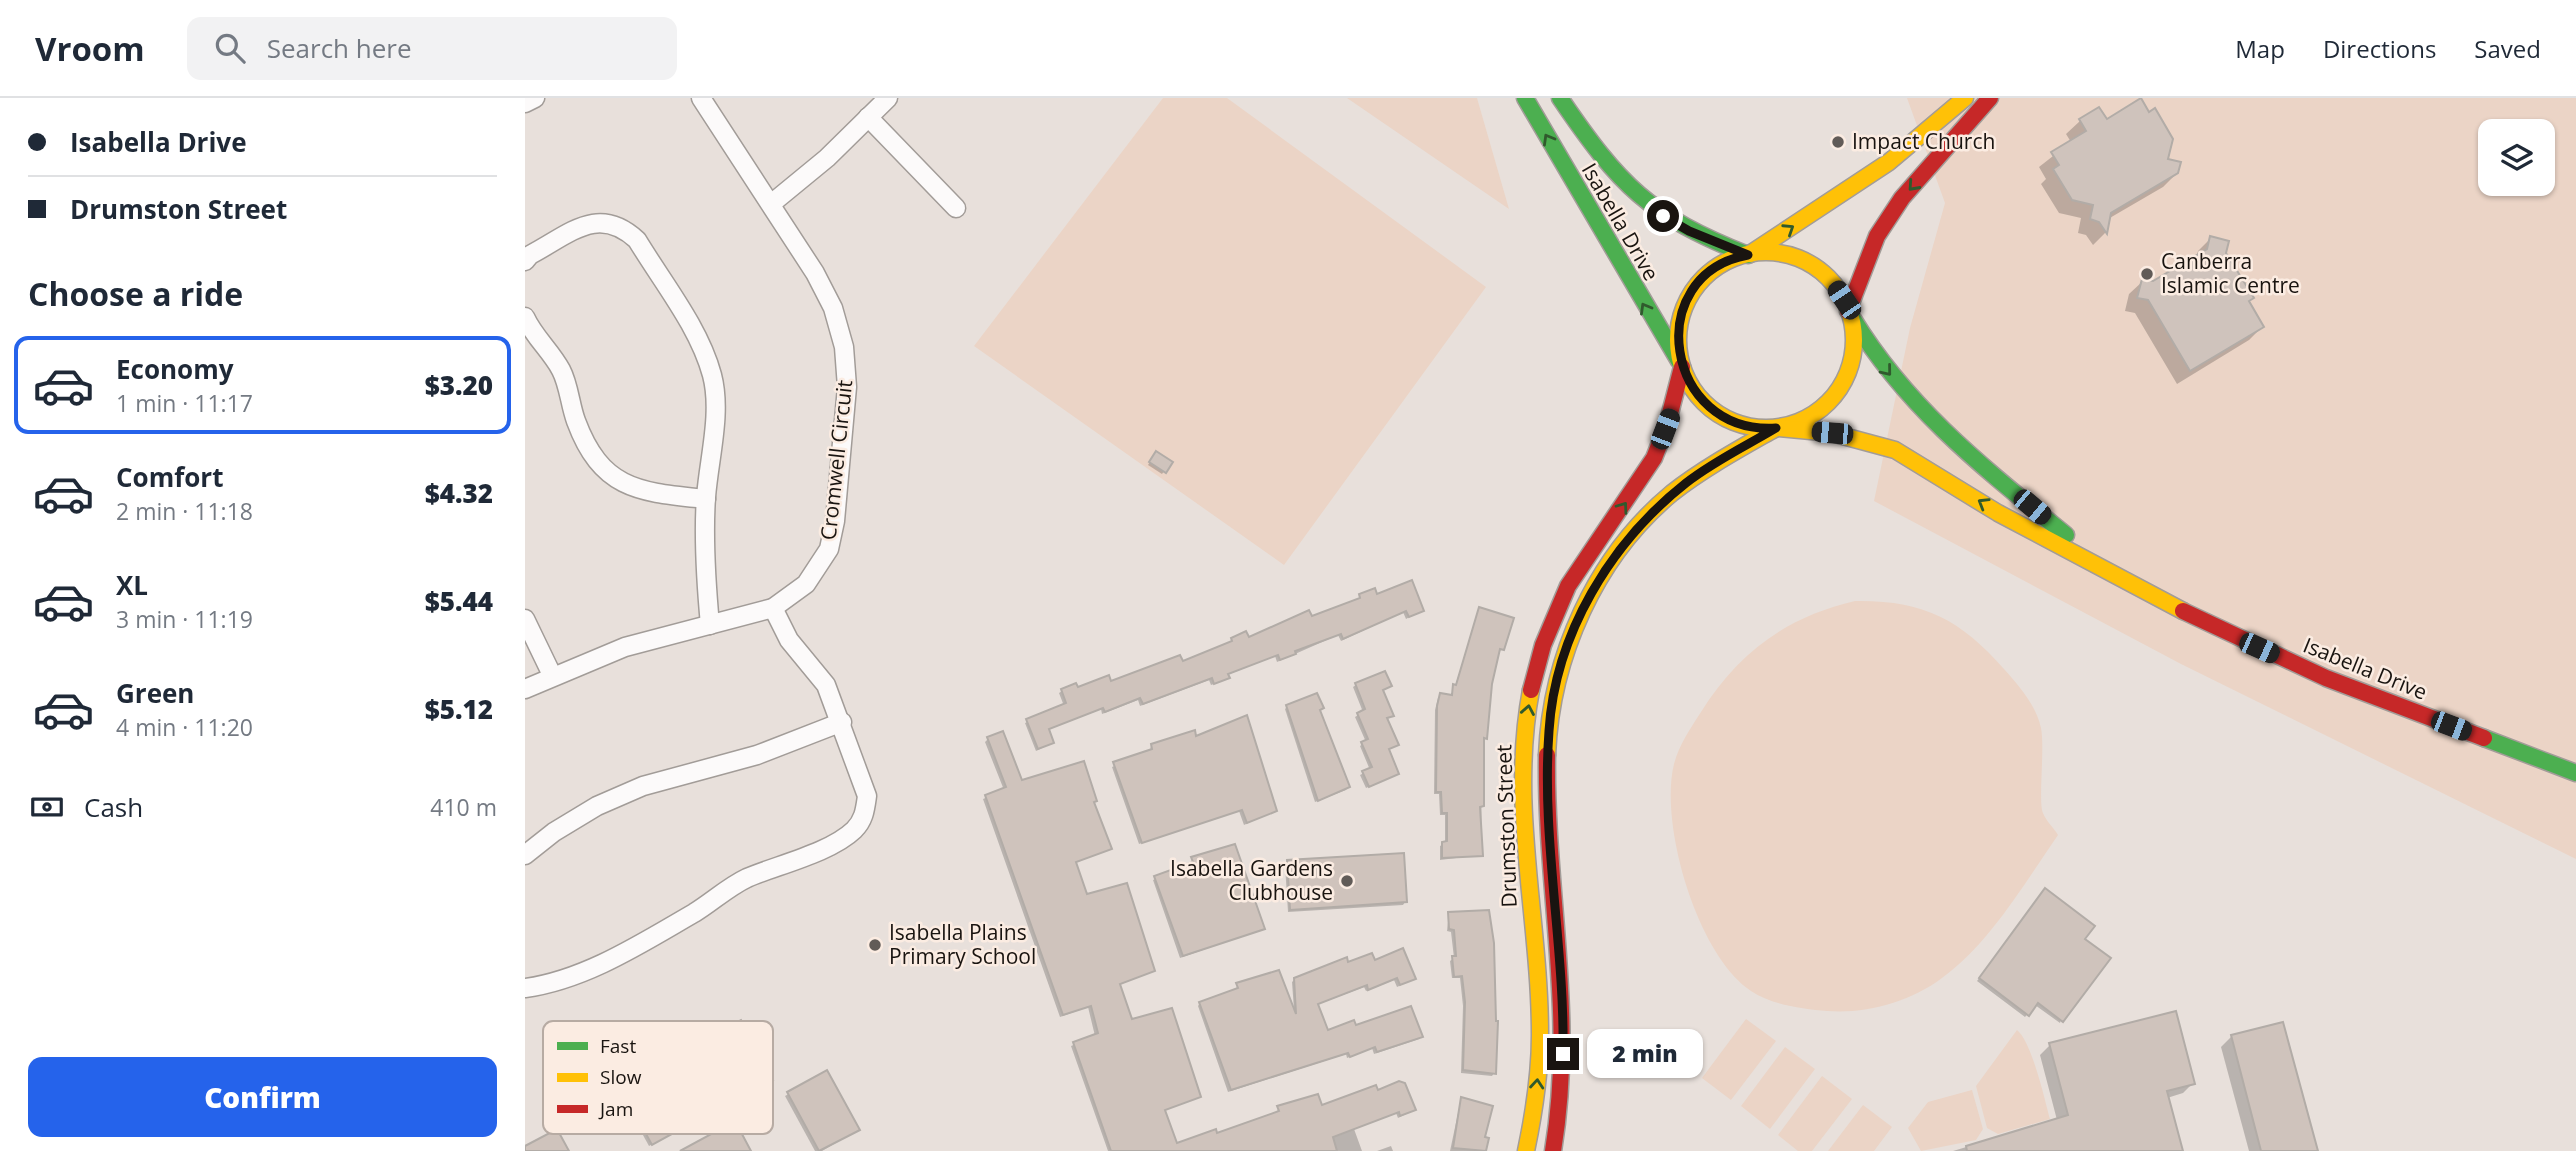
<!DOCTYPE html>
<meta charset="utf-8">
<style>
body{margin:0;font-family:"Open Sans",sans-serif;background:#f2f2f3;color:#1f2937;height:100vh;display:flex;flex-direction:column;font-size:26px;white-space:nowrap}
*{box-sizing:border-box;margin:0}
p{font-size:23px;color:#747a83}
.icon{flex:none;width:38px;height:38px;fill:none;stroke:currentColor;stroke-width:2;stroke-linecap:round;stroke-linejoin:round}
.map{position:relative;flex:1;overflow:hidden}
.drawer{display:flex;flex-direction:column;background:#fff;width:525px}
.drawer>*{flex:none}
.hud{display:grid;align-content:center;height:154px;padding:0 28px;background:#fff}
.buttons{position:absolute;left:1953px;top:21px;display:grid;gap:14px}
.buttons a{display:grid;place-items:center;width:77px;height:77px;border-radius:14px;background:#fff;box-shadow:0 2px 5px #0004;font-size:35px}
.end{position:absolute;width:32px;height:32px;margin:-16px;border:9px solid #191410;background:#fff;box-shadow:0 0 0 4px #fff}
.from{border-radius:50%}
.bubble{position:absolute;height:49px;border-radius:14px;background:#fff;box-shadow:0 2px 5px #0004;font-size:23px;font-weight:800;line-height:49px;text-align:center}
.car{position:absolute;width:21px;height:42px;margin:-21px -10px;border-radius:9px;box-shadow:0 0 5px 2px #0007;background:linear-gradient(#222 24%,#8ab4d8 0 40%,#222 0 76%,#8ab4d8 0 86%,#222 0)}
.hud b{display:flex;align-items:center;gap:24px;height:66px;font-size:26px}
.hud b+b{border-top:2px solid #e0e1e3}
.hud i{width:18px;height:18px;background:#1f2937}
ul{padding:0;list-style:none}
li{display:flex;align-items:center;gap:21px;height:98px;margin:0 14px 10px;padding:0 14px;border:4px solid transparent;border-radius:14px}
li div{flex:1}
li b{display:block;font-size:26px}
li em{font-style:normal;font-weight:800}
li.on{border-color:#2563eb}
li>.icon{width:63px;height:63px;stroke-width:1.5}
h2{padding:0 28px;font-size:32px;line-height:84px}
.pay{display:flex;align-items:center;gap:18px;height:77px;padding:0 28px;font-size:26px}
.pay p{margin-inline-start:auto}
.cta{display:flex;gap:14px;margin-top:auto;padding:14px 28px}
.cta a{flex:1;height:80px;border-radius:14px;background:#2563eb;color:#fff;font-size:28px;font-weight:800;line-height:80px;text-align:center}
header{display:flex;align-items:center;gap:42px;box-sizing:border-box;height:98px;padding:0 35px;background:#fff;border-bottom:2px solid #e0e1e3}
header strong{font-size:33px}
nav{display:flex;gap:38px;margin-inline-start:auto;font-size:24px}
.search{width:490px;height:63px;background:#f2f2f3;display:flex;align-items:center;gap:18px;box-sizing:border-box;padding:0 24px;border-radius:14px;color:#747a83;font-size:26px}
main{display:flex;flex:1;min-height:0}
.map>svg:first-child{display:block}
</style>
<header>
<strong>Vroom</strong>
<div class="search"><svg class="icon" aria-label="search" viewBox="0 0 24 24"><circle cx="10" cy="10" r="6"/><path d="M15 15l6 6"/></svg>Search here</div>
<nav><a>Map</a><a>Directions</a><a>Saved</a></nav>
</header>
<main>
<section class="drawer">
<div class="hud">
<b><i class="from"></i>Isabella Drive</b>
<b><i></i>Drumston Street</b>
</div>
<h2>Choose a ride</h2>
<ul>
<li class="on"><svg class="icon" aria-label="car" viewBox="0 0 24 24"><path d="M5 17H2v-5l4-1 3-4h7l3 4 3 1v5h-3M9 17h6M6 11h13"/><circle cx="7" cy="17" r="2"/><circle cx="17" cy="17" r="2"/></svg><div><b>Economy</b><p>1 min · 11:17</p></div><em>$3.20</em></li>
<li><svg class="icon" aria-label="car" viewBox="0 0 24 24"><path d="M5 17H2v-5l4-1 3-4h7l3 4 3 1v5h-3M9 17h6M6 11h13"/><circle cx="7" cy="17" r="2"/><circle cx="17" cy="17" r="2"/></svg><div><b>Comfort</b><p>2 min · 11:18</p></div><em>$4.32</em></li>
<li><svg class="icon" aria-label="car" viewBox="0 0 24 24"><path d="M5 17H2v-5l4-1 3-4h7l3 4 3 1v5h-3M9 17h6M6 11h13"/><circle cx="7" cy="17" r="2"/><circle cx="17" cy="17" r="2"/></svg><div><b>XL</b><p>3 min · 11:19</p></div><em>$5.44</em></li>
<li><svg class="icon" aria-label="car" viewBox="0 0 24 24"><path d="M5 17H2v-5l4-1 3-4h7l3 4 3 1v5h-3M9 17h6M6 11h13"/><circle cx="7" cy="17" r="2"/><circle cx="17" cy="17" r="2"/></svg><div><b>Green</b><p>4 min · 11:20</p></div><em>$5.12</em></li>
</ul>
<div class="pay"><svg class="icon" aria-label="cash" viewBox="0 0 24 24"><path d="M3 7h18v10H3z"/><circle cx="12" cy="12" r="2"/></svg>Cash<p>410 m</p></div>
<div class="cta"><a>Confirm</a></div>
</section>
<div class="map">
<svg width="2051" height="1053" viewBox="0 0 2051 1053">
<rect width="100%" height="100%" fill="#e8e0db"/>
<g fill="#ebd4c6" fill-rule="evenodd">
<polygon points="638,0 702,0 961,189 759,467 449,248"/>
<polygon points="822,0 952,0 984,111"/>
<path d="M1382 0H2051V761L1656 566 1349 403 1385 230 1420 105ZM1965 33H2018V86H1965Z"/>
<path d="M1330 503C1398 502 1435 521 1479 571 1494 588 1511 607 1516 630 1520 650 1513 704 1518 715 1521 723 1529 730 1533 737 1499 786 1465 845 1417 880 1385 904 1342 916 1302 913 1278 911 1247 907 1226 893 1172 857 1134 726 1149 666 1154 647 1165 631 1176 614 1213 555 1261 519 1330 503Z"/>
<polygon points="1221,921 1251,943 1206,1002 1177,980"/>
<path d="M1492 932C1507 944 1520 1003 1525 1021L1473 1036 1462 1030 1451 988Z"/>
<polygon points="1260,949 1290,971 1245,1031 1216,1008"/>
<polygon points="1297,978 1327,1001 1287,1053 1273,1053 1253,1037"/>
<polygon points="1447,992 1458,1031 1451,1042 1396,1053 1383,1030 1403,1004"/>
<polygon points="1338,1007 1367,1029 1349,1053 1303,1053"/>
</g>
<g fill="#0003">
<polygon points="1574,11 1581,23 1641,62 1652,75 1638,89 1583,121 1580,135 1568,147 1561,137 1553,135 1556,120 1534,115 1516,86 1521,81 1514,69 1546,44 1541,36 1555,23"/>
<polygon points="1686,140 1699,155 1727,200 1723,204 1737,229 1724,242 1652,286 1610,215 1600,213 1604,196 1618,183 1628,185 1671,160 1673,153"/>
<polygon points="629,357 645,364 637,376 623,367"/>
<polygon points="835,498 851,498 897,512 881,521 878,514 816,543 813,537 752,564 750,558 702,577 700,582 686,587 684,582 615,608 613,602 577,616 576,611 522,632 527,645 511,653 500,625 539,608 534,595 537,593 550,587 552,591 585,585 657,565 705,546 707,541 723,542 833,502"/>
<polygon points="955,511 978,551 973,553 965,585 960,640 957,643 956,757 915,762 915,748 920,745 920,717 915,717 914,696 909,696 910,612 913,600 916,597 925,599 930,588"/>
<polygon points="831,587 864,588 857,593 867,617 861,621 872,647 862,652 872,676 841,690 835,677 845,672 835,648 841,644 830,619 838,614 828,589"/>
<polygon points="762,609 794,613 823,689 821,692 790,704 760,611"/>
<polygon points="670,640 750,712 719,727 714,713 614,746 587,669 625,653 626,648"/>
<polygon points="463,641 496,684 567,705 585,751 550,765 561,798 628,873 594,887 606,924 674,999 638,1013 650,1045 690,1033 691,1037 752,1016 753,1010 796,1009 852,994 889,1012 873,1020 871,1015 829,1031 837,1053 583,1053 546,948 570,938 563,909 535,919 458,701 479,692 460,644"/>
<polygon points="667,761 738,831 655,860 628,782 666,767"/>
<polygon points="762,764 880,804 878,807 763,814 760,767"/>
<polygon points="1518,795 1558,841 1535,925 1510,907 1500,919 1452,883"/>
<polygon points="924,816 968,845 969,975 967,978 936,975 938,908 935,880 927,880 925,863 929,860 926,834 922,833"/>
<polygon points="849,864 889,881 872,889 869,882 841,893 839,889 791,907 802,934 830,929 896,938 894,941 849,956 847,950 822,960 821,956 703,994 673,908 675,905 711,893 712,887 769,912 767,884 770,881 822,866"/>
<polygon points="1757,926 1791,1053 1724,1053 1696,949 1706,939"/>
<polygon points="1525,947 1668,985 1658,995 1642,1000 1657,1053 1428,1053 1532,1022 1515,957"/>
<polygon points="302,975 333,1032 297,1053 290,1053 260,998"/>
<polygon points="95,987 160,1029 124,1048 92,990"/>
<polygon points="936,1001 958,1040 962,1041 959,1053 925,1053"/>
<polygon points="866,1048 868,1053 852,1053"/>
</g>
<g fill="#cfc3bc" stroke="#b2aca7" stroke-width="2">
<polygon points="1616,0 1624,14 1630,10 1648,41 1643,61 1656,64 1653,75 1586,115 1582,136 1574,124 1565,121 1568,107 1547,102 1528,71 1534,67 1526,54 1561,33 1554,21 1574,9 1582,21"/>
<polygon points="1685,138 1704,143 1701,155 1729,200 1724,203 1739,229 1665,273 1623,202 1612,200 1617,181 1628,183 1682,151"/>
<polygon points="631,353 648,364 641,375 624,364"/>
<polygon points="887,482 899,513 884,519 881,513 818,541 816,536 770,553 771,556 755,562 753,557 703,576 705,580 689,586 687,580 618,606 615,600 580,614 578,610 524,631 529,645 513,651 501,621 541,605 536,591 551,585 553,589 584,577 586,583 655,557 658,563 707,543 706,540 721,533 724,539 784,512 787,518 835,500 834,496 850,490 852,496"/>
<polygon points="954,509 989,520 979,552 975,551 967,586 962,641 959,640 959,708 955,709 958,758 917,760 917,744 922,743 922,715 917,715 916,694 911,694 912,608 915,595 927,597 928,586 931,587"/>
<polygon points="860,573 867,588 858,592 869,618 862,620 874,647 864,651 874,676 844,689 837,673 847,669 836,644 843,641 832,615 840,611 830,585"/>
<polygon points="792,595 799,610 795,612 825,689 793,703 761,607"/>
<polygon points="722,617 752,713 722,725 717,712 617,745 588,664 627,651 626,646 670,632 671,638"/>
<polygon points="478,633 497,682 559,663 572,703 569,704 587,751 551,764 562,796 602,785 630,873 595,886 607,921 647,910 676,999 640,1012 652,1045 691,1031 692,1035 754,1013 752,1008 793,996 797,1007 851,987 853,992 874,983 880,985 891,1012 875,1018 874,1014 808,1039 812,1053 586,1053 548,944 573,935 566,908 538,917 460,697 481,689 462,639"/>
<polygon points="710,746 740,831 658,858 629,778 668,764 666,759"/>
<polygon points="879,755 882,804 765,812 762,762"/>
<polygon points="1520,790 1570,828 1560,841 1586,860 1538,924 1513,905 1504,918 1454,880"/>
<polygon points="964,812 969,845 971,923 973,923 971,976 938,972 940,904 937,878 929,879 927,858 931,858 929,832 924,831 923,814"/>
<polygon points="878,850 891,881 875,887 872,880 843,892 842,887 793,906 803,932 829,922 831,927 886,908 898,939 852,954 850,949 825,959 823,955 706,992 674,904 713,890 711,885 754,872 771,916 769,880 822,859 823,864 847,855 850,862"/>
<polygon points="1651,913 1670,986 1642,993 1658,1053 1442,1053 1441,1048 1543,1017 1524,945"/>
<polygon points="216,922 248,982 209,1003 176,943"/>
<polygon points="1758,924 1793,1053 1736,1053 1706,937"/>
<polygon points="132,965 165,1026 127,1047 94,986"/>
<polygon points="302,972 335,1032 294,1053 262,994"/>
<polygon points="936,999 968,1008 960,1039 964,1040 961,1053 928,1050"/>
<polygon points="210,1023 226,1053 155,1053"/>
<polygon points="32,1031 44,1053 0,1053 0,1048"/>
</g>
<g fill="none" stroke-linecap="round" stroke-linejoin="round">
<g stroke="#a29c98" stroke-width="21">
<g id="street">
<polyline points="0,5 10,0"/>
<polyline points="343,19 431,110"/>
<polyline points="246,106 302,60 363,0"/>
<path d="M0 163 5 157C45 136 73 106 112 142 138 185 174 229 187 277 197 315 184 360 181 399 178 442 181 484 185 527"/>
<path d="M0 219C9 239 26 253 36 272 44 287 45 307 51 323 77 393 115 394 181 401"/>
<polyline points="0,521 27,577"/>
<polyline points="0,591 100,549 248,510 281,486 304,451 310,423 322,289 319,249 308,210 290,175 176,0"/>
<polyline points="0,757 29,734 72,708 118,688 232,657 317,624"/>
<path d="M0 890C60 882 117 845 169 815 187 804 203 789 222 780 252 767 305 755 329 732 339 722 340 712 342 698L301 587 264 542 248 510"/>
</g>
</g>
<g stroke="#a29c98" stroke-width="19">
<g id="fast">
<polyline points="1000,0 1154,263"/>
<path d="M1035 0C1094 87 1124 118 1223 157"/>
<path d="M1328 221C1383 311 1460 371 1541 437"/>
<polyline points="1959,640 2051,675"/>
</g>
</g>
<g stroke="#a29c98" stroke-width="19">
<g id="slow">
<circle cx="1241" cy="242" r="88"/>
<polyline points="1225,156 1364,64 1440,0"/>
<polyline points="1254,330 1307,335 1370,352 1473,415 1658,513"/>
<path d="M1022 657C1026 559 1070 459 1147 395 1179 370 1216 350 1251 330"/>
<path d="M1001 1053C1009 1015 1015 976 1015 937 1015 821 984 708 1006 592"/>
</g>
</g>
<g stroke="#a29c98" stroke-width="19">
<g id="jam">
<polyline points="1323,213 1352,138 1377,100 1465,0"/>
<polyline points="1658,513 1801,580 1959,640"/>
<polyline points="1006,592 1018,547 1043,488 1129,360 1142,327 1157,269"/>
<path d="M1022 657C1020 794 1051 914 1028 1053"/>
</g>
</g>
<use href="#street" stroke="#fcfafa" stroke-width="18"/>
<use href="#fast" stroke="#4caf50" stroke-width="16"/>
<use href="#slow" stroke="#ffc107" stroke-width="16"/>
<use href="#jam" stroke="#c62828" stroke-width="16"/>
</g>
<defs><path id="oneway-chevron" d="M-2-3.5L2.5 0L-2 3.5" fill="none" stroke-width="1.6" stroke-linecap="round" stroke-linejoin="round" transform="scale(1.75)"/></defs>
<g stroke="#305a2d">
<use href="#oneway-chevron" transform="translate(1023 41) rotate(-120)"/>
<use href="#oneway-chevron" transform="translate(1388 88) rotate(132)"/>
<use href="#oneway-chevron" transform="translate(1264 131) rotate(-33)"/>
<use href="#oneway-chevron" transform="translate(1120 210) rotate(-120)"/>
<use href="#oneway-chevron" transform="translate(1362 273) rotate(51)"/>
<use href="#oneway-chevron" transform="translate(1458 405) rotate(-149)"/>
<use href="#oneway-chevron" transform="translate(1098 409) rotate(-54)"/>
<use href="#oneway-chevron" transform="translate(1003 612) rotate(-80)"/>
<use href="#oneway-chevron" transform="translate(1012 986) rotate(-85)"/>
</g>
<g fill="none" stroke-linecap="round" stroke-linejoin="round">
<path stroke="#191410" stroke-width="9" d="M1038 956C1040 849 1016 741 1024 633 1030 536 1086 444 1161 385 1189 363 1221 348 1251 330 1139 337 1116 176 1223 157L1164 133 1138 118"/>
</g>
<g fill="#615b57" stroke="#fbece2" stroke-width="2.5">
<circle cx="1313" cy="44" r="7"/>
<circle cx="1622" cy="176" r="7"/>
<circle cx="822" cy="783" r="7"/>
<circle cx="350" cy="847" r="7"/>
</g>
<g text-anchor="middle" stroke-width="5" stroke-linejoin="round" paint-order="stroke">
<g font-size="21" fill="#191410" stroke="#fbece2" text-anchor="start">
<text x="1327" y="51">Impact Church</text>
<text x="1636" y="171">Canberra<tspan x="1636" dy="24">Islamic Centre</tspan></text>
<text x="808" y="778" text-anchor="end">Isabella Gardens<tspan x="808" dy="24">Clubhouse</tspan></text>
<text x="364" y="842">Isabella Plains<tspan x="364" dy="24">Primary School</tspan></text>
</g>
<g font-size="21" fill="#191410" stroke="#fbece2">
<text transform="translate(1095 124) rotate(60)" y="7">Isabella Drive</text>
<text transform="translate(312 362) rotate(-84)" y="7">Cromwell Circuit</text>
<text transform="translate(1840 571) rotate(22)" y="7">Isabella Drive</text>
<text transform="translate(982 728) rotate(-92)" y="7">Drumston Street</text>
</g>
</g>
<rect x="18" y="923" width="230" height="113" rx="10" fill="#fbece2" stroke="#b7aba3" stroke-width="2"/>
<rect x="32" y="944" width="31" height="8" fill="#4caf50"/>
<rect x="32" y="975" width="31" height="9" fill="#ffc107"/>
<rect x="32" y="1007" width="31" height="8" fill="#c62828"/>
<g font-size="19" fill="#191410">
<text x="75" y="955">Fast</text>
<text x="75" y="986">Slow</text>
<text x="75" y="1018">Jam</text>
</g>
</svg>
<div class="buttons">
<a><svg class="icon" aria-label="layers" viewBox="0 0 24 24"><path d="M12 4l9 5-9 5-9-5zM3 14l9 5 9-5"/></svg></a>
</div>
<i class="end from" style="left:1138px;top:118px"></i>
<i class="end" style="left:1038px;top:956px"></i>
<div class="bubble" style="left:1062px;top:931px;width:116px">2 min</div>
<i class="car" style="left:1319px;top:202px;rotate:326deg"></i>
<i class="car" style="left:1140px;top:331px;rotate:21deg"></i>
<i class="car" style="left:1307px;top:335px;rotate:275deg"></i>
<i class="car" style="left:1507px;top:409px;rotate:130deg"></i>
<i class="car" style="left:1734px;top:550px;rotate:114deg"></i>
<i class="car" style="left:1926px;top:628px;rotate:111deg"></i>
</div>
</main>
